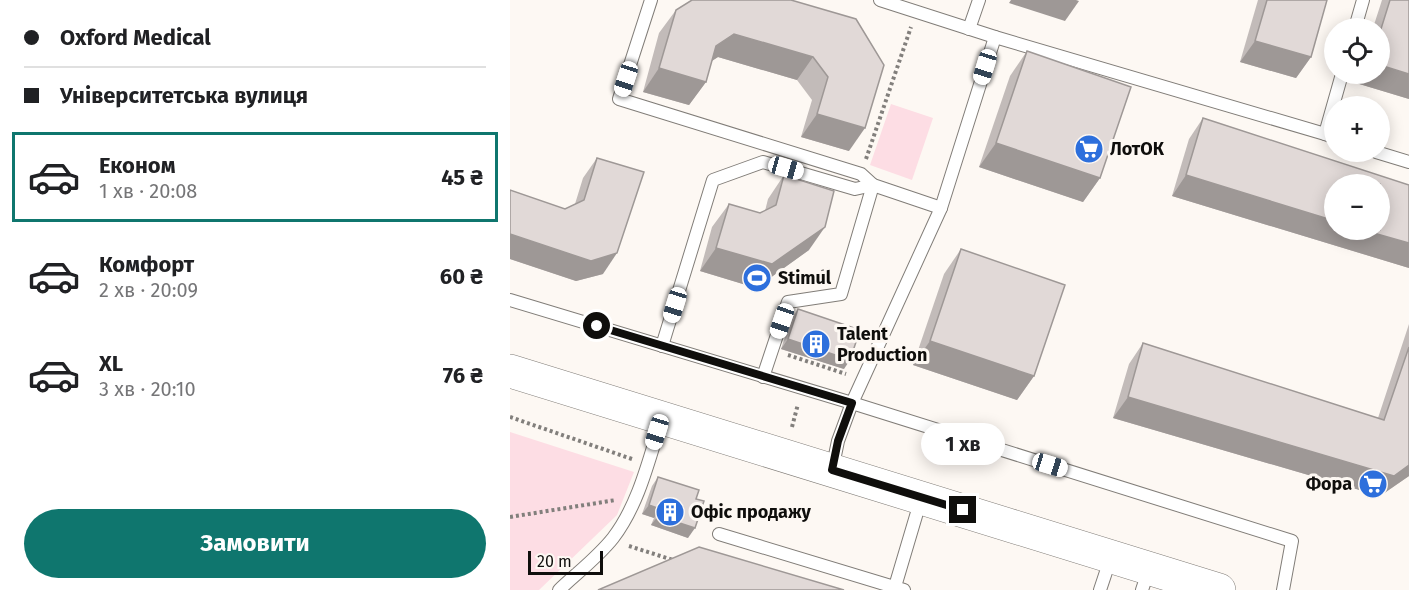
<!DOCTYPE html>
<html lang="uk">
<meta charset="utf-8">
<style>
body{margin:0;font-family:"Fira Sans",sans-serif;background:#f6f6f6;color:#202124;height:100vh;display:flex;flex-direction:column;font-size:22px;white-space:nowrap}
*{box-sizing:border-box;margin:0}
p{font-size:20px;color:#757577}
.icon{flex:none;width:33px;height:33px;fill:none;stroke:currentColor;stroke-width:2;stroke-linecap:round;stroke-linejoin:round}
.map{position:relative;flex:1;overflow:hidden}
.drawer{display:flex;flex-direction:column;background:#fff;width:510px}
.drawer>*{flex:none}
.top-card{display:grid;align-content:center;height:132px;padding:0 24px;background:#fff}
.tools{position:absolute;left:814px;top:18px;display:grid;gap:12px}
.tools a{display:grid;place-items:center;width:66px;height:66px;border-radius:50%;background:#fff;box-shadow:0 3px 15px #0003;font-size:30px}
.scale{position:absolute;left:18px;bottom:15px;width:75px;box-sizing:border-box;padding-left:6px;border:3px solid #0f0e0c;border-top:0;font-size:16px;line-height:21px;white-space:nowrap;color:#0f0e0c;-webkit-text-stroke:4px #fdf8f3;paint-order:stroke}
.end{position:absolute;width:27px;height:27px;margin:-14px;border:8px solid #0f0e0c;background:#fff;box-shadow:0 0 0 3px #fff}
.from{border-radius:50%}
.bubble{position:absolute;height:42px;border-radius:21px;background:#fff;box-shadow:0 3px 15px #0003;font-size:20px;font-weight:700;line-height:42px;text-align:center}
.car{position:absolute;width:18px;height:36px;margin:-18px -9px;border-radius:8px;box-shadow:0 0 4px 2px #0007;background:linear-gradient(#fff 24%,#345 0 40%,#fff 0 76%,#345 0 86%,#fff 0)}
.top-card b{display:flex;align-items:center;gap:21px;height:57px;font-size:22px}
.top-card b+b{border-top:2px solid #e0e0e0}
.top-card i{width:15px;height:15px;background:#202124}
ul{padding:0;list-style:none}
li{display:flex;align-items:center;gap:18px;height:90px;margin:0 12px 9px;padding:0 12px;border:3px solid transparent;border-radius:0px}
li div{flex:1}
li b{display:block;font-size:22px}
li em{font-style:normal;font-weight:700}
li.selected{border-color:#0f766e}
li>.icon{width:54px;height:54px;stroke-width:1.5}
.button{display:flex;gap:12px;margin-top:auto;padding:12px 24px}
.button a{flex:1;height:69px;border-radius:36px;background:#0f766e;color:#fff;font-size:24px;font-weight:700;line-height:69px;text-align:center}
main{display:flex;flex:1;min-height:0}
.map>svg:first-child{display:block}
</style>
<main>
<section class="drawer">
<div class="top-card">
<b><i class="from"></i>Oxford Medical</b>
<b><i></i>Університетська вулиця</b>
</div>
<ul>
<li class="selected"><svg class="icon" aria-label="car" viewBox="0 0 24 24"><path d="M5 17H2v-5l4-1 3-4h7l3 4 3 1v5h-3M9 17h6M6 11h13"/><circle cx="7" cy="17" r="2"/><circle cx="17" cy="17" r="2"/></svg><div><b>Економ</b><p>1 хв · 20:08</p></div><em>45 ₴</em></li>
<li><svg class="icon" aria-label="car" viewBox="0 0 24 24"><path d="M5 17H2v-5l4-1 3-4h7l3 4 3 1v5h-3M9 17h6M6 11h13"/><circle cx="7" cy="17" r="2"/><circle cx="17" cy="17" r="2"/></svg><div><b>Комфорт</b><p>2 хв · 20:09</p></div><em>60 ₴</em></li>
<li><svg class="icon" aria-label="car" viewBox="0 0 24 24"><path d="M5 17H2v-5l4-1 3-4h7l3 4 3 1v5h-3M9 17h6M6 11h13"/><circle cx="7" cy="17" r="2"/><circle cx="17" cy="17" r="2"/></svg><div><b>XL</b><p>3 хв · 20:10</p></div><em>76 ₴</em></li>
</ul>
<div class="button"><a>Замовити</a></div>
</section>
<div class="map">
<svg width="899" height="590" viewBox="0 0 899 590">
<rect width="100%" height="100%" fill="#fdf8f3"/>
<g fill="#fddde4">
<polygon points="381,104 423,118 402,180 360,165"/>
<polygon points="0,432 124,472 107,515 29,590 0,590"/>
</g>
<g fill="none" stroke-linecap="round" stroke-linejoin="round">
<g stroke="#817d78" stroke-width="14">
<g id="lane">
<polyline points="141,0 109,99 351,174 363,185 331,294 278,302 253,377"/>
<polyline points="370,0 485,37 815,134"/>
<polyline points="845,28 853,0"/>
<polyline points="459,29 469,0"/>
<polyline points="825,138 815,134 832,74"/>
<polyline points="866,152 899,162"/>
<polyline points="0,300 342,403 782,541 773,590"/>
<polyline points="152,346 203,180 253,162 345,189 363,185 431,208"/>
<polyline points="322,470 328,441 342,403 431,208 485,37"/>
<polyline points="209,534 394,590"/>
<path d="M49 590C67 573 88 557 103 538 129 504 139 459 152 418"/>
<polyline points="384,590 411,499"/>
<polyline points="590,590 601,557"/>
<polyline points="632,590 639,569"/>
</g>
</g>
<g stroke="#817d78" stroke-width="34">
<polyline id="secondary" points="0,371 709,590"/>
</g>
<g stroke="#827f7c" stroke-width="4" stroke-dasharray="3 3" stroke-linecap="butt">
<polyline points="356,159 401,27"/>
<polyline points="295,279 319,269"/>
<polyline points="278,355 336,374"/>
<polyline points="0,417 122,459"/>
<polyline points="282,427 288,404"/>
<polyline points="0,517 106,500"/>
<polyline points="119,546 163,560"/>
</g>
<use href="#lane" stroke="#fff" stroke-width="12"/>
<use href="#secondary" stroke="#fff" stroke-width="33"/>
</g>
<g fill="#c2bbb9">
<polygon points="748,0 817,0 801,57 786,78 730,62"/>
<polygon points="872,0 899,0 899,99 846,83 849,74 870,74 870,28 863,28"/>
<polygon points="166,10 346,19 339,151 291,137 302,100 287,80 208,57 201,61 196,82 179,105 133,92 149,33"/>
<polygon points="517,51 590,178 573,202 469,167 500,76"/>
<polygon points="693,118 899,185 899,268 662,196 679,139"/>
<polygon points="87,158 93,274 66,281 0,259 0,190 55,209 65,204 73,178"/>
<polygon points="274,175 299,250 246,288 190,271 202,227 219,204 250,213 255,211 258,199"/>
<polygon points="451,249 524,376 507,400 403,365 434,274"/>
<polygon points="288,309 334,369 271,349 281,319"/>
<polygon points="899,324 899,476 870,496 603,418 619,364 633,343 868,418"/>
<polygon points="148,477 186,499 178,538 141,525 144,518 132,514 142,486"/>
</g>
<g fill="#9e9896">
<polygon points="501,0 566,0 569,1 555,21 499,3"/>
<polygon points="224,34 303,57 287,80 208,57 190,69 206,46"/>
<polygon points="745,41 801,57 786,78 730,62"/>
<polygon points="870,65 899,74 899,99 846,83 853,74 870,74"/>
<polygon points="149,68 196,82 179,105 133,92"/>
<polygon points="307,114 355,128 339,151 291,137"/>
<polygon points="486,143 590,178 573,202 469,167"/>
<polygon points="676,175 825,221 825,230 853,230 899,243 899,268 662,196"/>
<polygon points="315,227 299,250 246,288 190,271 206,248"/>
<polygon points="0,234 107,253 93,274 66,281 0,259"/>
<polygon points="278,339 340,360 334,369 271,349"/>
<polygon points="420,341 524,376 507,400 403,365"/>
<polygon points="618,397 899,465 899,476 870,496 603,418"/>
<polygon points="139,505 150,509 144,518 132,514"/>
<polygon points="148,516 185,528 178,538 141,525"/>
</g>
<g fill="#e1d9d7" stroke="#9e9896" stroke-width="1.5">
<polygon points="182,0 281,0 346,19 374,65 355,128 307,114 318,77 303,57 224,34 206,46 196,82 149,68 166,10"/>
<polygon points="757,0 817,0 801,57 745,41"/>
<polygon points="880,0 899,0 899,74 870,65 870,32"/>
<polygon points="517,51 621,87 590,178 486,143"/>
<polygon points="693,118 899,185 899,243 853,230 870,230 870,184 825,184 825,221 676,175"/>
<polygon points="87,158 134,172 107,253 81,261 0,234 0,190 55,209 74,200"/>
<polygon points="274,175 324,191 315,227 262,264 206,248 219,204 250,213 266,205"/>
<polygon points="451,249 555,285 524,376 420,341"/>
<polygon points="288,309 350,330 340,360 278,339"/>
<polygon points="633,343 874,420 899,347 899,465 884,476 618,397"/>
<polygon points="148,477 189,490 186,499 194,501 185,528 148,516 150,509 139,505"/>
<polygon points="189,547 334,590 88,590"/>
</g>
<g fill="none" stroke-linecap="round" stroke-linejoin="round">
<polyline stroke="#0f0e0c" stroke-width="8" points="87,326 342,403 328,441 322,470 453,510"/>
</g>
<defs>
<g id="supermarket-disc" transform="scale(1.5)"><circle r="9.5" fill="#2d6fdc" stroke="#fdf8f3"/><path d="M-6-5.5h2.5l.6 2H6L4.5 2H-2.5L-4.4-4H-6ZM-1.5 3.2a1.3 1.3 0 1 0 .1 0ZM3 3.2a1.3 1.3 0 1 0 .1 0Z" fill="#fff"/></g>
<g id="stadium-disc" transform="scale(1.5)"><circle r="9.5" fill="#2d6fdc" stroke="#fdf8f3"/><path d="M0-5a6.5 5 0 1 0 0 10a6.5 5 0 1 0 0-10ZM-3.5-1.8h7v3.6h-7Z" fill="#fff"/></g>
<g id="building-disc" transform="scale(1.5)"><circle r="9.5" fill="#2d6fdc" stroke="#fdf8f3"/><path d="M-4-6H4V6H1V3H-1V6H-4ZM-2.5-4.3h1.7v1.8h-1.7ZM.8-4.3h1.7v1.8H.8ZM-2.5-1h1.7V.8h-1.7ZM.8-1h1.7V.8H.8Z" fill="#fff"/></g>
</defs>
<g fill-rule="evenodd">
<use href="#supermarket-disc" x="579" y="149"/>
<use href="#stadium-disc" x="247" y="278"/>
<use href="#building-disc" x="306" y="344"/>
<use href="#supermarket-disc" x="863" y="484"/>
<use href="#building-disc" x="160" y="512"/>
</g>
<g text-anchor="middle" stroke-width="6" stroke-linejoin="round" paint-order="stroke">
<g font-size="18" font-weight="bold" fill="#0f0e0c" stroke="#fdf8f3" text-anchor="start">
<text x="600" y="155">ЛотОК</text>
<text x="268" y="284">Stimul</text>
<text x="327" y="340">Talent<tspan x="327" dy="21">Production</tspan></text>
<text x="842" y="490" text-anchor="end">Фора</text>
<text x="181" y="518">Офіс продажу</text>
</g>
</g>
</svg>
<div class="tools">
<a><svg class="icon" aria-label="locate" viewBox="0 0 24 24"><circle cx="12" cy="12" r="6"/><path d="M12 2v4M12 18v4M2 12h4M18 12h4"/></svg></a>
<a>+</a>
<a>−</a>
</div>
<div class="scale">20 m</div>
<i class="end from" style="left:87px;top:326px"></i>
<i class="end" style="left:453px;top:510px"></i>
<div class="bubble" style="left:411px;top:423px;width:84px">1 хв</div>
<i class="car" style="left:475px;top:67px;rotate:197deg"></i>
<i class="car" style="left:116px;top:79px;rotate:198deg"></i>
<i class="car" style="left:276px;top:168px;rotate:106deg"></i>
<i class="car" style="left:165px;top:305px;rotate:197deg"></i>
<i class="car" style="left:272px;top:321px;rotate:199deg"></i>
<i class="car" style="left:147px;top:432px;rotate:197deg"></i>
<i class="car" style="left:540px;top:465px;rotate:107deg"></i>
</div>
</main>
